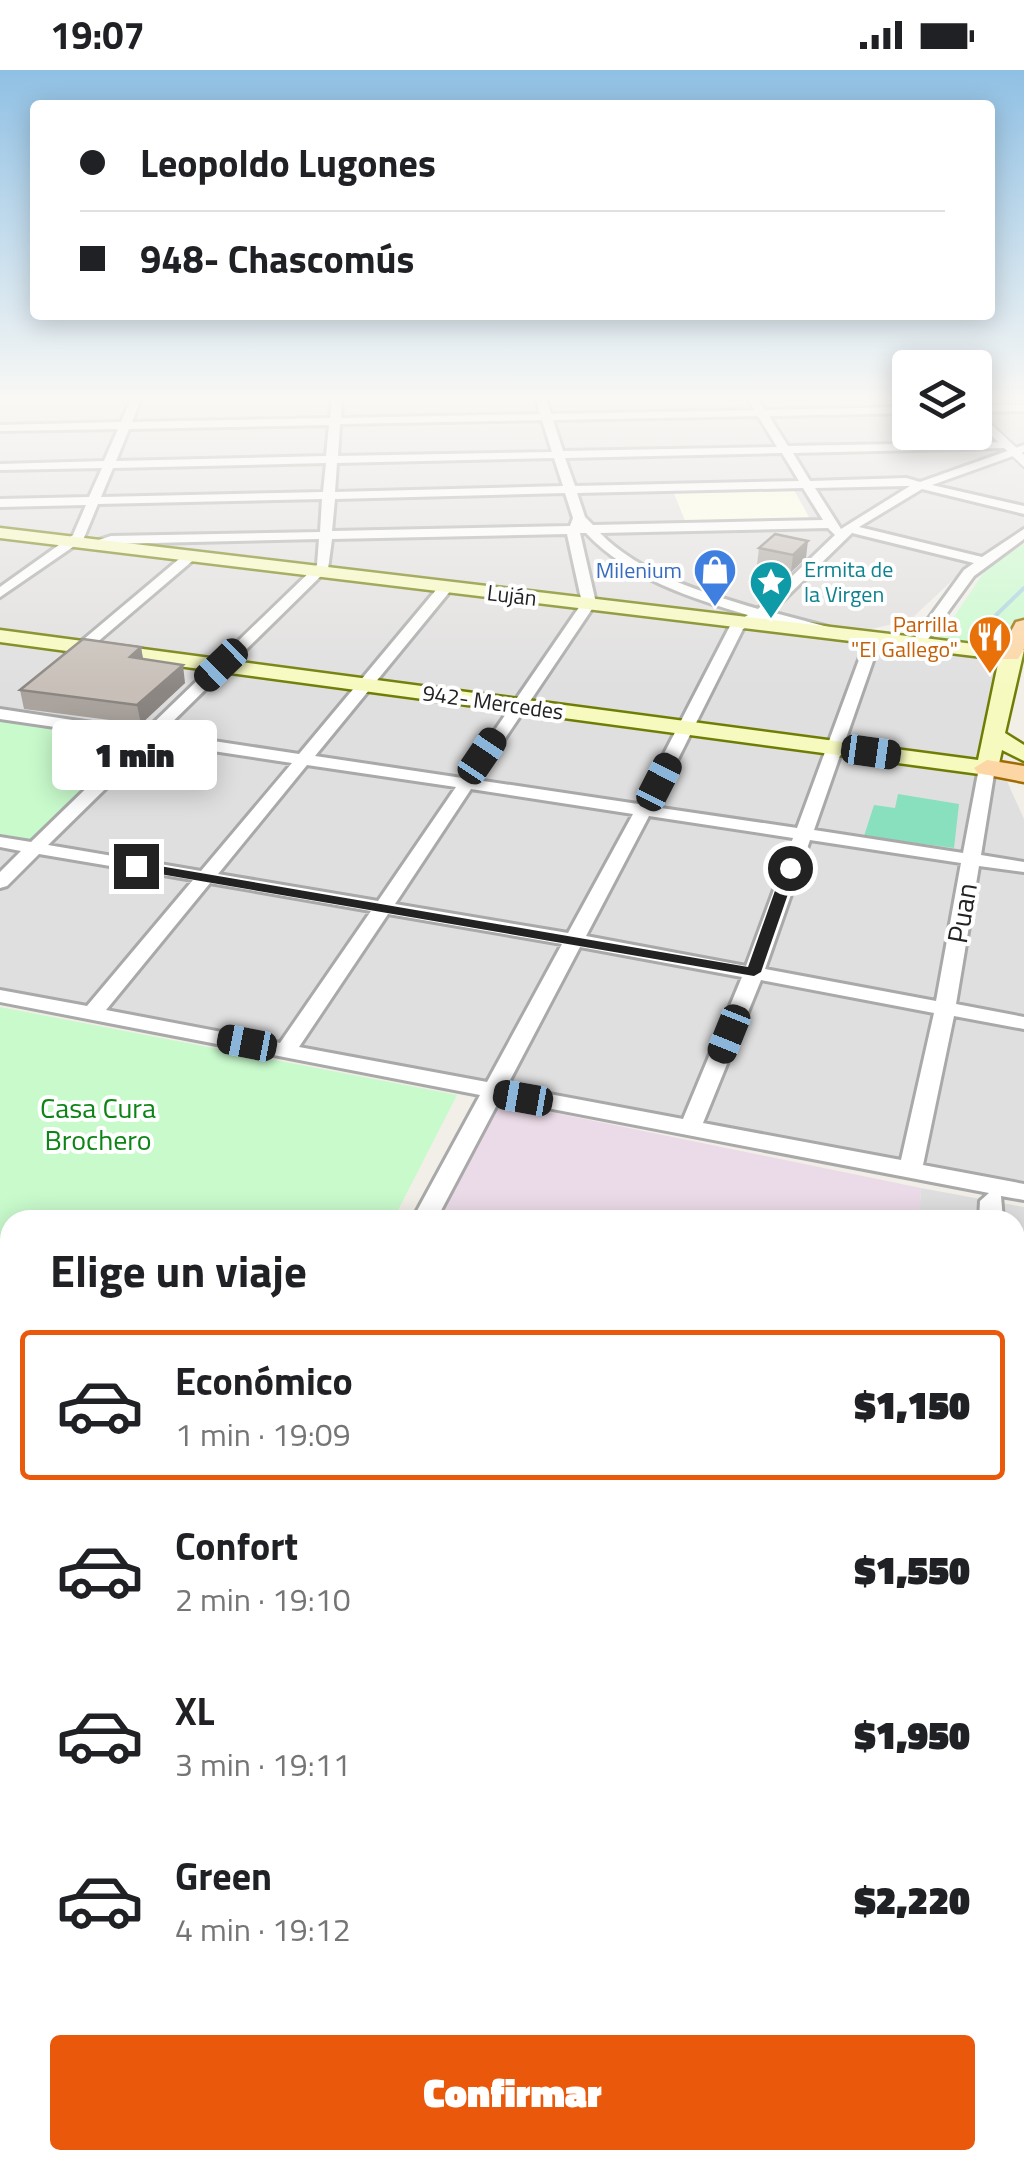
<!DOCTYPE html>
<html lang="es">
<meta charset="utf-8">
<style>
body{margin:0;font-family:"Titillium Web",sans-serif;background:#f6f6f6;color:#202124;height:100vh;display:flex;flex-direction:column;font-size:38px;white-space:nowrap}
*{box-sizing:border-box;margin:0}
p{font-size:32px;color:#757577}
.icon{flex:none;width:55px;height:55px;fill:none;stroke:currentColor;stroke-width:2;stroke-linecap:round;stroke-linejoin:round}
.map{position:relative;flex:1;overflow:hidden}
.sheet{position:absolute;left:0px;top:1140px;width:1025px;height:960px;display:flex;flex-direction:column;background:#fff;border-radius:30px 30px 0 0;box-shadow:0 5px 25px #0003}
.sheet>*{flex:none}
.guide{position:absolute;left:30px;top:30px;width:965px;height:220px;border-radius:10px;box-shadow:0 5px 25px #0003;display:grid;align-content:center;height:220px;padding:0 50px;background:#fff}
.tools{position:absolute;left:892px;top:280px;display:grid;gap:20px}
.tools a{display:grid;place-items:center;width:100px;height:100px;border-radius:10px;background:#fff;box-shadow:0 5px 25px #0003;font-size:50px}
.end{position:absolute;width:45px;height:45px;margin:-22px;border:12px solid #222;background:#fff;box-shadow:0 0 0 5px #fff}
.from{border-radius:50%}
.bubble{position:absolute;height:70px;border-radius:10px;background:#fff;box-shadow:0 5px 25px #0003;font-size:32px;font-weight:800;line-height:70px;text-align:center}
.car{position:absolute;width:30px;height:60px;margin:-30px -15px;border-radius:12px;box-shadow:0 0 8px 2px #0007;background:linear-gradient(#222 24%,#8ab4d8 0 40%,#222 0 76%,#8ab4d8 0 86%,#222 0)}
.guide b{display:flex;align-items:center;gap:35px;height:95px;font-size:38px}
.guide b+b{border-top:2px solid #e0e0e0}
.guide i{width:25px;height:25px;background:#202124}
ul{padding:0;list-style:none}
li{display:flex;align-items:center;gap:30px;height:150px;margin:0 20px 15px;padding:0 30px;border:5px solid transparent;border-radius:10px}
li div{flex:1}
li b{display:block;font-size:38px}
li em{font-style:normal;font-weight:800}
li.active{border-color:#ea580c}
li>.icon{width:90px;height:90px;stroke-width:1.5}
h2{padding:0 50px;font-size:45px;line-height:120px}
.primary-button{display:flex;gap:20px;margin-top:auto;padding:20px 50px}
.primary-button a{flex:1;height:115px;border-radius:10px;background:#ea580c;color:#fff;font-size:40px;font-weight:800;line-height:115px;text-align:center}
.status{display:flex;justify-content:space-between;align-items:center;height:70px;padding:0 50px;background:#fff;direction:ltr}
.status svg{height:28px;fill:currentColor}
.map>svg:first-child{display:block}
</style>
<div class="status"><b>19:07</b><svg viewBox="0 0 49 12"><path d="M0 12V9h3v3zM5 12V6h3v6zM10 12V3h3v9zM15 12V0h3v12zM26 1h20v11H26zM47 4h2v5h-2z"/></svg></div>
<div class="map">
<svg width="1024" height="2100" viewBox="0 0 1024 2100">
<rect width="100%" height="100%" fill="#f2efe9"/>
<g fill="#e0dfdf">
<polygon points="0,326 910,326 910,362 975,362 975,326 1024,326 1024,458 972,492 910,550 871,559 0,461"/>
<polygon points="0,466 1008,587 976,698 1006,709 1024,749 1024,1111 484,1018 0,919"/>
<polygon points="921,1118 1024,1137 1024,1306 1015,1306 1015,1150 919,1150"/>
</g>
<g fill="#ebdbe8">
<polygon points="512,1034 921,1118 919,1150 439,1150 495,1040"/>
<polygon points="1015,1306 1024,1306 1024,1511 1015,1508"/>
</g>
<polygon fill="#ffffe5" points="788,419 794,420 810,449 686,453 673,421"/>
<g fill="#c8facc">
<polygon points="1024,474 1024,560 1014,577 939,569 988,496"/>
<polygon points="0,644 147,665 35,778 0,772"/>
<polygon points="0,937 457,1025 393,1150 10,1150 10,1268 0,1265"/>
</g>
<polygon fill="#88e0be" points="898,724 959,734 954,778 864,766 874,735 895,738"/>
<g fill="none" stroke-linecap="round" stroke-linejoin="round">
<polyline stroke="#aad3df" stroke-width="4" points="1010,572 989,552 1024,518"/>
<g stroke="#a9a9a9" stroke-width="6">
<g id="minor">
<path d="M132 326H142L132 352 330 348 332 326H342L341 348 540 344 535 326H545L551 344 755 340 746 326H756L765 340 910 337V343L769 346 788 376 1005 372 1011 375 1005 378 793 383 810 411 906 408 920 412 1024 375V382L932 415 1024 436V444L922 419 859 457 982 487 1024 459V469L974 506 923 576 911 573 964 500 974 493 852 463 771 542 828 557V563L762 549 743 559 654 737 797 758 867 568 879 565 881 568 814 760 963 783 979 698 987 693 995 698 981 785 1024 792V802L979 796 956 934 1024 947V959L954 946 923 1095 1024 1114V1130L1001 1126 1003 1150H979L980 1131 989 1123 500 1029 436 1150H412L480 1025 0 932V920L87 936 193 810 39 784 7 816 0 818V802L21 781 0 777V767L31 772 137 669 0 649V639L145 661 317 495 319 469 111 474 92 478 86 474 111 466 320 462 322 429 98 434 83 470 0 527V517L73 465 86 435 0 437V429L89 427 102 398 0 400V394L104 391 118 359 0 361V355L121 352ZM758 346 777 377 563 381 553 350ZM542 350 552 382 338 386 340 354ZM329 355 326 386 116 391 129 359ZM782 383 799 411 575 416 565 388ZM554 388 563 416 335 422 337 393ZM326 393 323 422 101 427 113 398ZM910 416 841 459 815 418 906 416ZM803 418 823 450 593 455 585 447 577 423ZM565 423 573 448 570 456 332 461 335 429ZM828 458 835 465 758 539C704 523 640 504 600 463ZM580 463H586C628 508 691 528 748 545L730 556 638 734 477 710 596 533ZM567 464 582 533 462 708 315 686 451 520V514H441L299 684 161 663 328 499 332 469ZM153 672 292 693 201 801 48 775ZM307 695 456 717 378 831 218 804ZM471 719 633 744 568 863 395 834ZM649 746 793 768 746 896 586 866ZM810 770 961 793 936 931 765 899ZM210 813 371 841 280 973 106 940ZM388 844 562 874 487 1012 299 977ZM580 877 742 907 683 1049 507 1016ZM761 910 934 943 901 1090 703 1053Z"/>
<polygon points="1024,335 1024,341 975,342 975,336"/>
<polygon points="185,484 197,487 75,591 65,591 65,585"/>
<polygon points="1015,1244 1024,1245 1024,1265 1015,1264"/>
<polygon points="10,1342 10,1366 0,1369 0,1345"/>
<polygon points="1015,1746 1024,1748 1024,1782 1015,1780"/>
<polygon points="10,1920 10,1973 0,1977 0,1924"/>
<polygon points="656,2090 696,2090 694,2100 654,2100"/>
</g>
</g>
<g stroke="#a9a9a9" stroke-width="4">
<polygon id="tertiary" points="975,339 1024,385 1024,397 975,350"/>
</g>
<g stroke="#707d05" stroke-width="5">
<polygon id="secondary" points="0,458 1024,580 1005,663 1024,675 1024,691 1002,680 998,698 987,705 0,572 0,560 978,690 999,589 0,468"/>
</g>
<g stroke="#a06b00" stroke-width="5">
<g id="primary">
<polygon points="1024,550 1024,579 1018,589 1002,589 999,584 1016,552"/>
<polygon points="987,690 1024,696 1024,712 978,703 974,698"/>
</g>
</g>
<use href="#minor" fill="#fff" fill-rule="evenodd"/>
<use href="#tertiary" fill="#fff" fill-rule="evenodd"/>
<use href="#secondary" fill="#f7fabf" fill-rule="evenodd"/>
<use href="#primary" fill="#fcd6a4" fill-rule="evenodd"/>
</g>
<g fill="#aba49e">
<polygon points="759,478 806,488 791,502 757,495"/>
<polygon points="141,577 143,589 185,613 141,654 24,639 20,620"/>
</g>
<g fill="#8b8681">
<polygon points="808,471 806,488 791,502 793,485"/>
<polygon points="141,577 144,595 130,587"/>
<polygon points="183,595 185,613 141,654 137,635"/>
</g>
<g fill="#c7bfb8" stroke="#8b8681" stroke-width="2.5">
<polygon points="775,464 808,471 793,485 759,478"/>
<polygon points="83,569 141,577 130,587 183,595 137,635 20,620"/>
</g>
<linearGradient id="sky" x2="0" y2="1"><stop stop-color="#8fc0e4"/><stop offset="0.53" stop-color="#f9f8f5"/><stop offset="1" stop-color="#f9f8f5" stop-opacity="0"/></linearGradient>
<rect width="1024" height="620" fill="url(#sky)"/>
<polygon fill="#222" points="136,792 748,897 783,798 790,794 797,798 761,902 754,906 131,799"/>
<defs>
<g id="shop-pin" transform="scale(2.25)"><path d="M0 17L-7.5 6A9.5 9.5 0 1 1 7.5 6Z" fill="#3f7fe0" stroke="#fff"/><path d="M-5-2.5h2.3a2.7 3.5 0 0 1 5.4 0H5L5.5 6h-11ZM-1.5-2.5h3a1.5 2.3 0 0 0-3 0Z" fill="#fff"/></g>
<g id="sight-pin" transform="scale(2.25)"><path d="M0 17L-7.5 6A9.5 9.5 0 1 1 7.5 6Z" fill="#0f9aa8" stroke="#fff"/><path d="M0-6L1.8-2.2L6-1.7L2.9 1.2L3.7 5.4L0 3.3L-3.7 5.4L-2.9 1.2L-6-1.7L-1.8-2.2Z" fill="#fff"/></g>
<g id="restaurant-pin" transform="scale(2.25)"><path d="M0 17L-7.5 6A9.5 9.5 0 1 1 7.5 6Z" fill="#e8710a" stroke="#fff"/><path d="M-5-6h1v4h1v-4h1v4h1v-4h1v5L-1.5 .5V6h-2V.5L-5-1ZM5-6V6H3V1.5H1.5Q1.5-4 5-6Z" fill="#fff"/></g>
</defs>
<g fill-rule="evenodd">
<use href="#shop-pin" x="715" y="500"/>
<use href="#sight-pin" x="771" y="512"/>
<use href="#restaurant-pin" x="990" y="567"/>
</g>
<g text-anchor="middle" stroke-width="8" stroke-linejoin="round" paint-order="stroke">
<g font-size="22" fill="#0d838f" stroke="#fff" text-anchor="start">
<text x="804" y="507">Ermita de<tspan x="804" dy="25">la Virgen</tspan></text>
</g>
<g font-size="22" fill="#366cbe" stroke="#fff" text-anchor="end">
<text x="682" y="508">Milenium</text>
</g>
<g font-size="22" fill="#222" stroke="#fff">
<text transform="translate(512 525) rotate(7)" y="8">Luján</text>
<text transform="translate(493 632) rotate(8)" y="8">942- Mercedes</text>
</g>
<g font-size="22" fill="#c56008" stroke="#fff" text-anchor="end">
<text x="958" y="562">Parrilla<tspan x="958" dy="25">"El Gallego"</tspan></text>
</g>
<g font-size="28" fill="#222" stroke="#fff">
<text transform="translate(962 843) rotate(-80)" y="10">Puan</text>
</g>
<g font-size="28" fill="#0c8416" stroke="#fff">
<text x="98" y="1048">Casa Cura<tspan x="98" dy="32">Brochero</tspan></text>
</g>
</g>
</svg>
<div class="tools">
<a><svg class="icon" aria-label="layers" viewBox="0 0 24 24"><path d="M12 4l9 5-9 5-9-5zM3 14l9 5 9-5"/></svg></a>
</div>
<i class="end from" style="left:790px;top:798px"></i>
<i class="end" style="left:136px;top:796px"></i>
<div class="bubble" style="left:52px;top:650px;width:165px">1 min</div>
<i class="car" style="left:221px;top:595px;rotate:226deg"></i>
<i class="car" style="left:871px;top:682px;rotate:98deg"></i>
<i class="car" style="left:482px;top:686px;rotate:34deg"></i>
<i class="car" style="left:659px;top:712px;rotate:27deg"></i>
<i class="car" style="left:729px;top:964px;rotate:202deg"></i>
<i class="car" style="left:247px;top:973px;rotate:281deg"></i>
<i class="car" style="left:523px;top:1028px;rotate:280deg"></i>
<div class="guide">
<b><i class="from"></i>Leopoldo Lugones</b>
<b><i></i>948- Chascomús</b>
</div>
<section class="sheet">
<h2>Elige un viaje</h2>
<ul>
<li class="active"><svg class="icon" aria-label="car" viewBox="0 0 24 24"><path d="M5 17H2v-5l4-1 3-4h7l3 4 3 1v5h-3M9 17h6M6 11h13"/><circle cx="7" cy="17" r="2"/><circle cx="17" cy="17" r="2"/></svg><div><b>Económico</b><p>1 min · 19:09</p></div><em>$1,150</em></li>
<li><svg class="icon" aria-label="car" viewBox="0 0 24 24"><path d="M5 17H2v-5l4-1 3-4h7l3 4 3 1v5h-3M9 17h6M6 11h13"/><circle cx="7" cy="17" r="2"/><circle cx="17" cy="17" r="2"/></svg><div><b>Confort</b><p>2 min · 19:10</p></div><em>$1,550</em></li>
<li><svg class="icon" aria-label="car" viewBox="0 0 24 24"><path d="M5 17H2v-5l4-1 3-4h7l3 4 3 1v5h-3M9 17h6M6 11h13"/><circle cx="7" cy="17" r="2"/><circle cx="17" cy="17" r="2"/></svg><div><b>XL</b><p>3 min · 19:11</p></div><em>$1,950</em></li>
<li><svg class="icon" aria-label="car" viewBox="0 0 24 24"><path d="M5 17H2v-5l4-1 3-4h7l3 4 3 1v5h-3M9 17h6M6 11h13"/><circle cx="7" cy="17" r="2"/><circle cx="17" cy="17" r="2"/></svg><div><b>Green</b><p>4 min · 19:12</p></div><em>$2,220</em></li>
</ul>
<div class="primary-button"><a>Confirmar</a></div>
</section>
</div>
